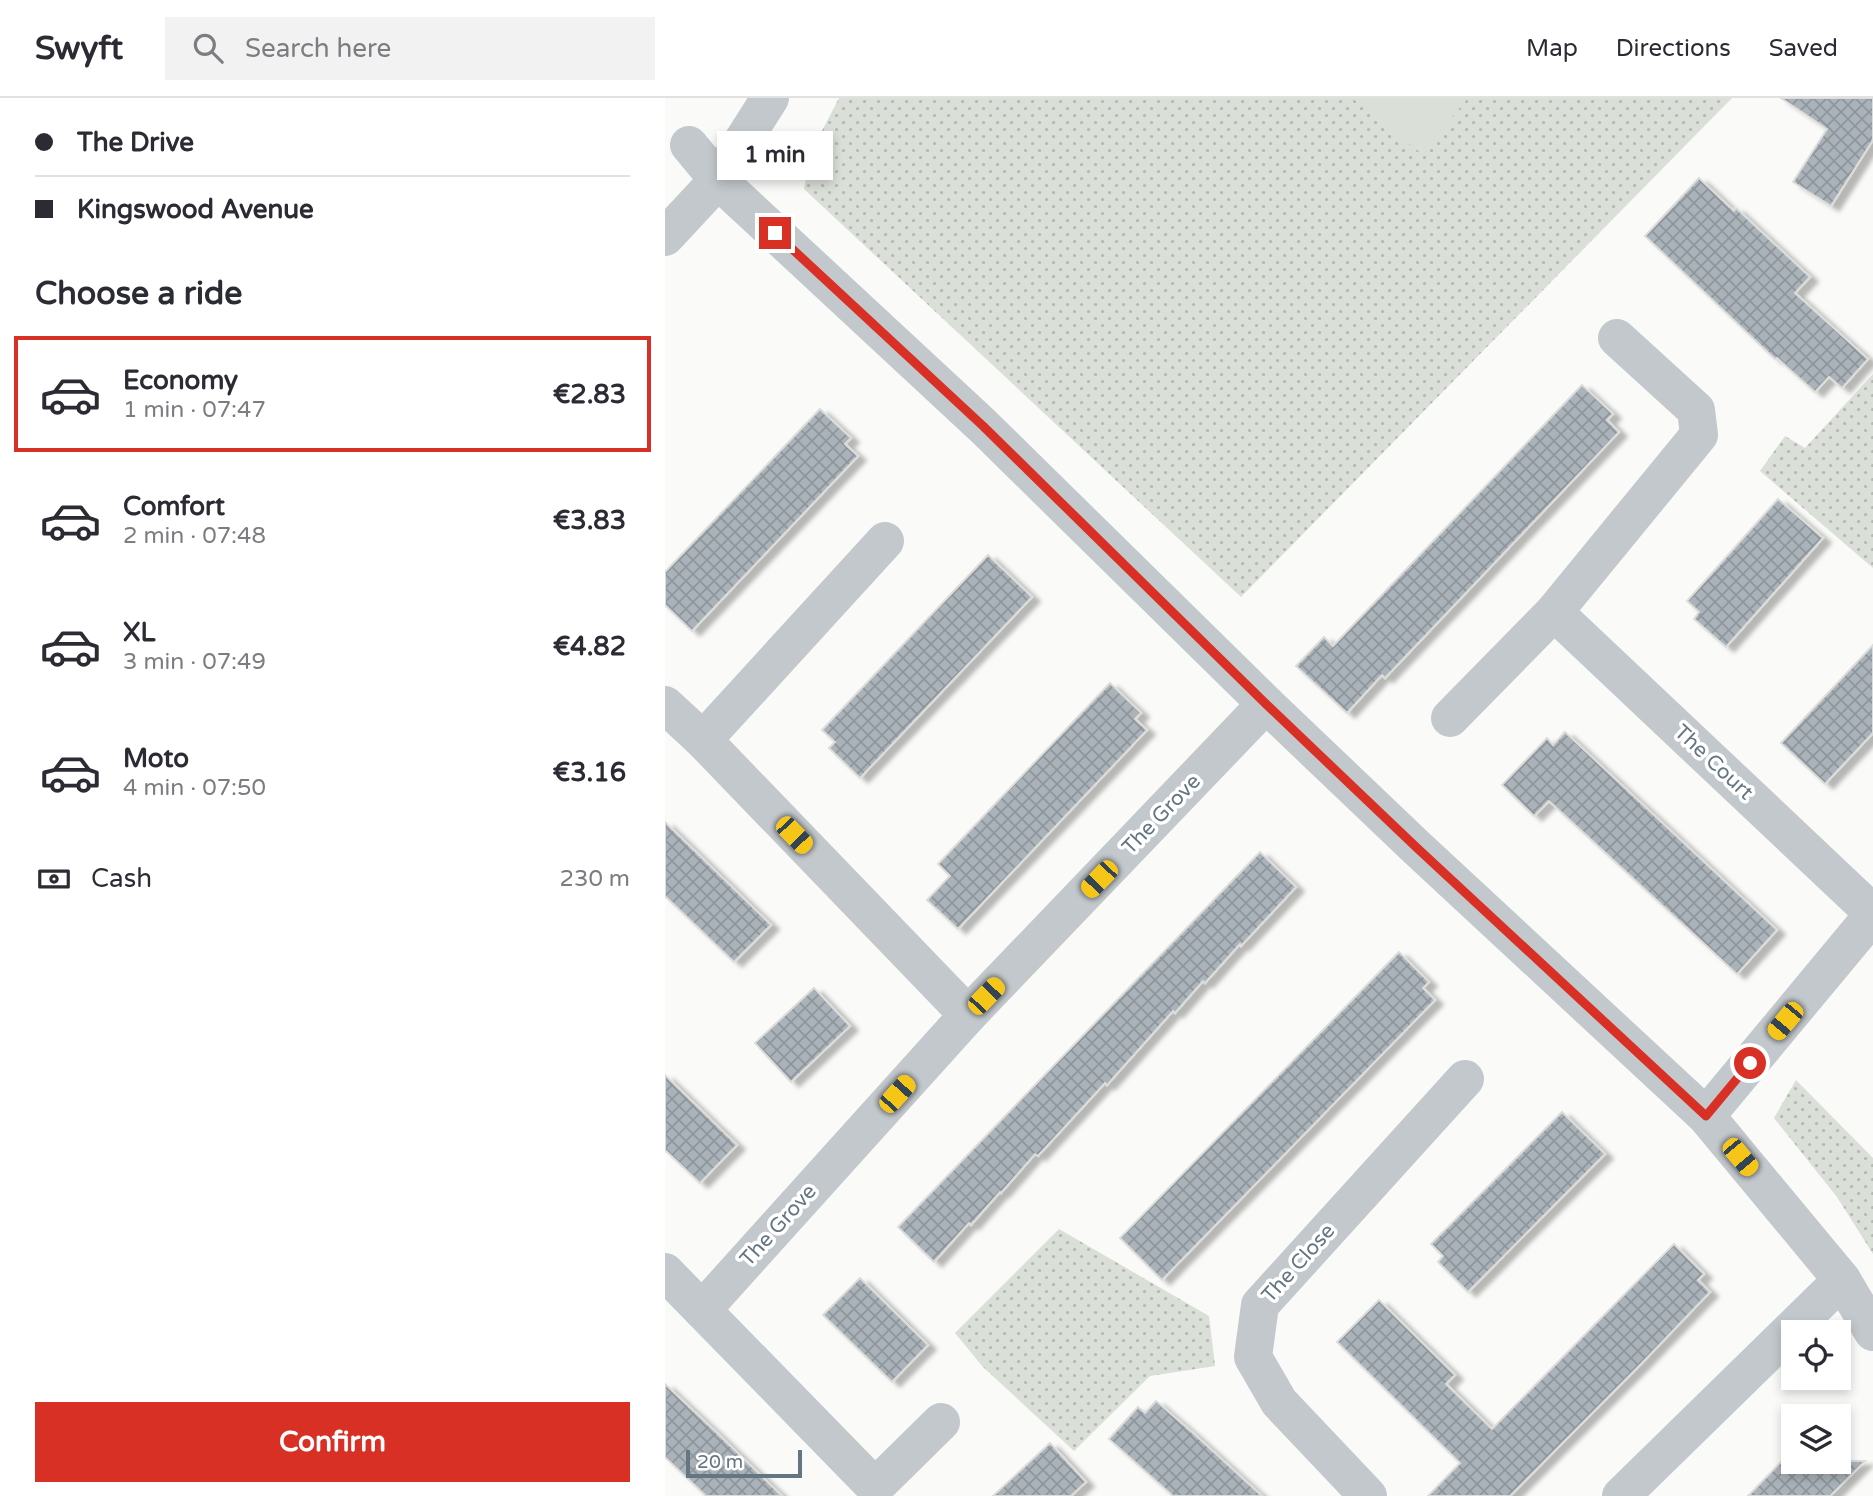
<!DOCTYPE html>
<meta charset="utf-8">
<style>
body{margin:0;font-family:"Varela Round",sans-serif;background:#f2f2f3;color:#2b2b33;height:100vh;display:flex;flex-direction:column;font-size:26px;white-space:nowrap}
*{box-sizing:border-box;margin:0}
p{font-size:23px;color:#7c7c81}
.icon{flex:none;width:38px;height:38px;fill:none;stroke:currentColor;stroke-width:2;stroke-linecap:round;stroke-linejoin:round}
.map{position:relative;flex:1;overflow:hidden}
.details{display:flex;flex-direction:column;background:#fff;width:665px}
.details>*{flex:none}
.banner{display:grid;align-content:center;height:154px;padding:0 35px;background:#fff}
.buttons{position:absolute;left:1116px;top:1222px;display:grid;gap:14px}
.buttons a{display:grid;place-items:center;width:70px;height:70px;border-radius:0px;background:#fff;box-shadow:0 4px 10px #0003;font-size:35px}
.scale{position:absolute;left:21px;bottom:18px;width:116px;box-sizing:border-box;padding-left:7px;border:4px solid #657683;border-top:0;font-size:19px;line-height:24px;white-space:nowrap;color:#657683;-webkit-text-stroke:5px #fff;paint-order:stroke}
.end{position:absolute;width:32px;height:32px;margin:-16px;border:9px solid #d93025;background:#fff;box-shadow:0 0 0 4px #fff}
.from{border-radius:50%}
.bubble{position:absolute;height:49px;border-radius:0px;background:#fff;box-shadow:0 4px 10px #0003;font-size:23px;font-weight:800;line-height:49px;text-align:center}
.car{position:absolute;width:21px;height:42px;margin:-21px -10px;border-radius:9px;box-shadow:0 0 5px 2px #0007;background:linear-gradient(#f5c518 24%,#345 0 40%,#f5c518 0 76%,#345 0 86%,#f5c518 0)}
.banner b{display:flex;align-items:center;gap:24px;height:66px;font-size:26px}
.banner b+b{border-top:2px solid #e1e1e2}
.banner i{width:18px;height:18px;background:#2b2b33}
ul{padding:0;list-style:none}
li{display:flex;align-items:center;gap:21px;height:116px;margin:0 14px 10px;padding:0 21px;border:4px solid transparent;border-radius:0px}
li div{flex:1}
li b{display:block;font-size:26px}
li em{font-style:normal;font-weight:800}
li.current{border-color:#d93025}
li>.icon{width:63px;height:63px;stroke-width:1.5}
h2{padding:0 35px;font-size:32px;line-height:84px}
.pay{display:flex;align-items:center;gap:18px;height:77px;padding:0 35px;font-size:26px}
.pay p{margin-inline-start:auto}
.action{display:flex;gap:14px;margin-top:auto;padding:14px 35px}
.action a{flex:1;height:80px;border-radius:0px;background:#d93025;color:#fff;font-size:28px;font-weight:800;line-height:80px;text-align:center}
header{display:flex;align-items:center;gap:42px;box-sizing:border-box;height:98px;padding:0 35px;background:#fff;border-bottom:2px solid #e1e1e2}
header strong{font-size:33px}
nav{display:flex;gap:38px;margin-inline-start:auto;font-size:24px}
.search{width:490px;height:63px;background:#f2f2f3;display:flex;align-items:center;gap:18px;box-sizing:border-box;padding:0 24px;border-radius:0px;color:#7c7c81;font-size:26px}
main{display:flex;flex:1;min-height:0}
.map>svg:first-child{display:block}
</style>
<header>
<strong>Swyft</strong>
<div class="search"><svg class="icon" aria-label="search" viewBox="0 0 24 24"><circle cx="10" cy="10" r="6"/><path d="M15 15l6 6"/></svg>Search here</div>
<nav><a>Map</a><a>Directions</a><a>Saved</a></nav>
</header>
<main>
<section class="details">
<div class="banner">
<b><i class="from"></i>The Drive</b>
<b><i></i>Kingswood Avenue</b>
</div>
<h2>Choose a ride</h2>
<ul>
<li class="current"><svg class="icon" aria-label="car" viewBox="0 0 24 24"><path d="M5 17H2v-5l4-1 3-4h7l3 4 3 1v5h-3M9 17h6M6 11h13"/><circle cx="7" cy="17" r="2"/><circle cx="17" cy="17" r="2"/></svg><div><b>Economy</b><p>1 min · 07:47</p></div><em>€2.83</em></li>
<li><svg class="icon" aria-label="car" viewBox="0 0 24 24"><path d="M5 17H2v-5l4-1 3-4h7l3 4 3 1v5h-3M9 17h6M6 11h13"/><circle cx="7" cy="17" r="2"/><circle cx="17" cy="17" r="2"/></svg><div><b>Comfort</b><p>2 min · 07:48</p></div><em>€3.83</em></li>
<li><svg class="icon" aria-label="car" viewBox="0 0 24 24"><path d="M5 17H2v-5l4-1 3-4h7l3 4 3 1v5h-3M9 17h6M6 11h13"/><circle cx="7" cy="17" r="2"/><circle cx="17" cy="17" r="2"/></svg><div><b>XL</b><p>3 min · 07:49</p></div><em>€4.82</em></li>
<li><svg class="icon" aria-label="car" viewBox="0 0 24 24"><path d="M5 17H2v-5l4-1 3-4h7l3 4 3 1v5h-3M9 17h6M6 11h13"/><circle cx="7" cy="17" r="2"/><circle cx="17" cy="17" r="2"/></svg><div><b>Moto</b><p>4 min · 07:50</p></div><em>€3.16</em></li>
</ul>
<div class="pay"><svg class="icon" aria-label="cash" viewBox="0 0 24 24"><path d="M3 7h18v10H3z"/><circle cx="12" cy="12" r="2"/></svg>Cash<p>230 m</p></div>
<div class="action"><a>Confirm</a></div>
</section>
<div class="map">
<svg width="1208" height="1398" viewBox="0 0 1208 1398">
<defs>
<pattern id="grass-dots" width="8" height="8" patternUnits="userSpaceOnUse" patternTransform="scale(1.75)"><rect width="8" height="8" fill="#dadfd7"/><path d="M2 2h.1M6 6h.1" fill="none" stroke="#b4b9b4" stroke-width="1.8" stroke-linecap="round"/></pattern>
<pattern id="building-cross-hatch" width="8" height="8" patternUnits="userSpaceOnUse" patternTransform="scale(1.75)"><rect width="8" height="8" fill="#aab3b9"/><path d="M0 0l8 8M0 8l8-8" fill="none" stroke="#8e969c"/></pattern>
<filter id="shadow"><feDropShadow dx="8" dy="4.5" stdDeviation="2" flood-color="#0004"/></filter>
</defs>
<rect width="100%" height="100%" fill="#fafaf8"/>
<g fill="url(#grass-dots)">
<polygon points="174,0 1067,0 576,499 139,91 145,56"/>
<polygon points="1208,276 1208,470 1095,373 1120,338 1140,350"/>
<polygon points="1131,982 1208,1060 1208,1156 1172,1099 1109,1020"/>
<polygon points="394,1131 544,1218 550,1268 485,1278 409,1353 318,1269 290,1235"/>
</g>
<polygon fill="#dadfd7" points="687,0 803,0 757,56"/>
<g fill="url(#building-cross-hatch)" stroke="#dcdcda" stroke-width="2" filter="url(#shadow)">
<polygon points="1116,0 1208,0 1208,42 1166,108 1128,84 1162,31"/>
<polygon points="1034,80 1069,113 1071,110 1145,179 1130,195 1203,261 1177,290 1164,279 1150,294 1112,260 1110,261 980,138"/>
<polygon points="917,287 948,316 942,322 954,334 720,580 717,577 682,615 631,568 659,539 668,548"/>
<polygon points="155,311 186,340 180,346 193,358 27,533 0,507 0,474"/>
<polygon points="1113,401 1158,440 1061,549 1029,521 1034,514 1022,503"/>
<polygon points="323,457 367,499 195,680 164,650 170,644 157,632"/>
<polygon points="1208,547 1208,635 1160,686 1116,645"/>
<polygon points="445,585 476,615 470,621 482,632 293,831 262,802 285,778 273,766"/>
<polygon points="900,634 1112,832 1072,876 884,703 869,718 837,687 882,640 888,647"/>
<polygon points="0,724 106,827 69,864 0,798"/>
<polygon points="595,754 631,789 576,848 575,846 540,885 538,883 510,915 508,913 442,987 440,985 373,1058 370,1056 336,1095 335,1094 306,1127 304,1125 269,1164 233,1129"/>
<polygon points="734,854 764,884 758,890 770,902 497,1182 455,1140"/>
<polygon points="149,890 185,928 126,984 90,945"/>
<polygon points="0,977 72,1047 35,1085 0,1052"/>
<polygon points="897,1014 940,1056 803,1194 773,1164 778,1158 766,1146"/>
<polygon points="1009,1146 1039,1176 1033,1182 1045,1194 977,1265 845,1398 763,1398 795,1365 672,1244 714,1202 790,1277 781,1286 827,1331"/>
<polygon points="195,1180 263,1247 227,1284 158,1217"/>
<polygon points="0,1286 52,1335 117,1398 41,1398 0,1359"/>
<polygon points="491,1303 528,1335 597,1398 508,1398 444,1341 473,1309 480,1315"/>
<polygon points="385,1345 421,1384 406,1398 328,1398"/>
<polygon points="1117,1363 1200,1363 1165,1398 1083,1398"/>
</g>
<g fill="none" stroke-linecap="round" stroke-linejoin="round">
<g stroke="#c3c8cc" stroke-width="38">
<polyline points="24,47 53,82 318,328 601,606 751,749 1041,1018 1177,1182 1208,1234"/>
<polyline points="0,139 53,82 105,0"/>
<polyline points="889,514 1208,815"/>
<polyline points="0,607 38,642 303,917"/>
<polyline points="785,620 889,514 1034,337 1031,312 952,240"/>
<polyline points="38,642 220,443"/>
<polyline points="1041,1018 1208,817"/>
<polyline points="0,1174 210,1389 276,1324"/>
<polyline points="37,1212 303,917 601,606"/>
<polyline points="703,1398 614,1304 588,1259 595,1207 800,981"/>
<polyline points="956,1398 1177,1182"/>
</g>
</g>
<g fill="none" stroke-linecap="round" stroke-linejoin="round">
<polyline stroke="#d93025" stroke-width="9" points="110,135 318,328 601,606 751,749 1041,1018 1085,965"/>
</g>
<g text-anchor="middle" stroke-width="7" stroke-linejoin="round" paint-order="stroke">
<g font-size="21" fill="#657683" stroke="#fff">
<text transform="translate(1049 664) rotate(43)" y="7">The Court</text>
<text transform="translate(496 716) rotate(-46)" y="7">The Grove</text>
<text transform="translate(113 1127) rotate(-48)" y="7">The Grove</text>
<text transform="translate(633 1165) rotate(-48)" y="7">The Close</text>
</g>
</g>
</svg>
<div class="buttons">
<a><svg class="icon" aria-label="locate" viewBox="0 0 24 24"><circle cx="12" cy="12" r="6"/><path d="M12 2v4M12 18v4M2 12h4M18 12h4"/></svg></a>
<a><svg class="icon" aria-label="layers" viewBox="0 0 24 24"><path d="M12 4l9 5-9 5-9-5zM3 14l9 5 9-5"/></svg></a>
</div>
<div class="scale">20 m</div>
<i class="end from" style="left:1085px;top:965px"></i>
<i class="end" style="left:110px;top:135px"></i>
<div class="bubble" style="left:52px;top:33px;width:116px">1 min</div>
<i class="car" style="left:129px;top:737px;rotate:136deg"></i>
<i class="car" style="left:434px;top:781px;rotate:224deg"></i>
<i class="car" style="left:321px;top:898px;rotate:44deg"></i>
<i class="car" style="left:1120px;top:923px;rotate:220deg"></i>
<i class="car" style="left:232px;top:996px;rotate:42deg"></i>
<i class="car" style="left:1075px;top:1059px;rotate:140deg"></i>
</div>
</main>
